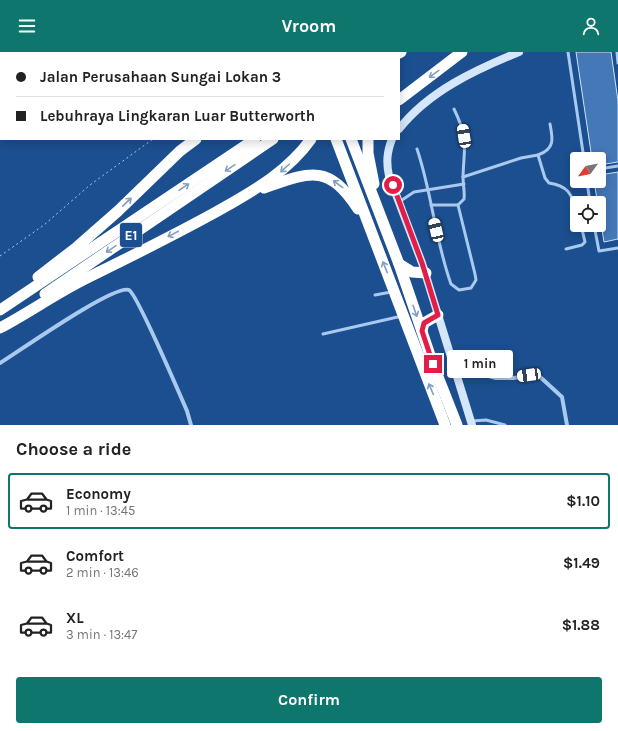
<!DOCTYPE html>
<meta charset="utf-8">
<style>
body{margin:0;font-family:Karla,sans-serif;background:#f6f6f6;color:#222;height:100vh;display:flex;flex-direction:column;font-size:15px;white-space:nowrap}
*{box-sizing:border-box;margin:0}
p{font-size:13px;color:#767676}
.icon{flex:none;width:22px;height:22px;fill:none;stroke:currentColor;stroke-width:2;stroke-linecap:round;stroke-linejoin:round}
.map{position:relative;height:373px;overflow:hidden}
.side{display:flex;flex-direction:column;background:#fff;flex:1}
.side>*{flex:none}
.hud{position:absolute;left:0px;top:0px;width:400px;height:88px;box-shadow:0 2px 10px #0003;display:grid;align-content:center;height:88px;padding:0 16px;background:#fff}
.needle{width:26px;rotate:237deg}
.tools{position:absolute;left:570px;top:100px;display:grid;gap:8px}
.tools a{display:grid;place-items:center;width:36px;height:36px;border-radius:4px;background:#fff;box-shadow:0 2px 10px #0003;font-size:20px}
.end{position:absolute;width:18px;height:18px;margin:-9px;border:5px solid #e11d48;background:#fff;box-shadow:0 0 0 2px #fff}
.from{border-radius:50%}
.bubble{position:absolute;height:28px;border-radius:4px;background:#fff;box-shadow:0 2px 10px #0003;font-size:13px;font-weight:700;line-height:28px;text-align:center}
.car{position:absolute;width:12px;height:24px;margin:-12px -6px;border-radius:5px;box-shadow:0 0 3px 1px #0007;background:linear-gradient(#fff 24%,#345 0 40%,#fff 0 76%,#345 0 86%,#fff 0)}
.hud b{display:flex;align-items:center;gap:14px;height:38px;font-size:15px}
.hud b+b{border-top:1px solid #e0e0e0}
.hud i{width:10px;height:10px;background:#222}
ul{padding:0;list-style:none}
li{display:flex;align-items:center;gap:12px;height:56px;margin:0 8px 6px;padding:0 8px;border:2px solid transparent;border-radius:4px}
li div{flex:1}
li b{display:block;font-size:15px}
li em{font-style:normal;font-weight:700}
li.active{border-color:#0f766e}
li>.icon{width:36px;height:36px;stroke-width:1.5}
h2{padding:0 16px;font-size:18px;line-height:48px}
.cta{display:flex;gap:8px;margin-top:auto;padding:8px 16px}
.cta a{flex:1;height:46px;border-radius:4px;background:#0f766e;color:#fff;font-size:16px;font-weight:700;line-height:46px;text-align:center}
header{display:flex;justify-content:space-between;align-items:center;height:52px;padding:0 16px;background:#0f766e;color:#fff;font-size:18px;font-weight:700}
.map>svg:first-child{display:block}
</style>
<header><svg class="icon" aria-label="menu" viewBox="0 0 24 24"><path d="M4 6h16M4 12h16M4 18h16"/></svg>Vroom<svg class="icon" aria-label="person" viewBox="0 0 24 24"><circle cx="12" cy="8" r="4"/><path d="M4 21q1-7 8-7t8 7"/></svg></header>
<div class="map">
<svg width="618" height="373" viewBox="0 0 618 373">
<rect width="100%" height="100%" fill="#1b4f8f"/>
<g fill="#4478b7" stroke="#cfe3fa">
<polygon points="576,0 611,0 618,49 618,110 599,113 599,107 592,107"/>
<polygon points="618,120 618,187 604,190 594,129 599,129 599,123"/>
</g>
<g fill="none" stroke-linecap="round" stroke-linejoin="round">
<g stroke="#a9c9ee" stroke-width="1" stroke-dasharray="2 3" stroke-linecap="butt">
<polyline points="284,1 285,0"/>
<polyline points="0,204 44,173 90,133 153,87"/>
</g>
<g stroke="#a9c9ee" stroke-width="3">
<polyline points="568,0 584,107"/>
<polyline points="617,0 618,11"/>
<path d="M417 97C432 141 435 188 451 232L459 238 471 236 476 228 475 222 458 153 464 147C465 140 463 133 463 125 464 93 469 88 454 57"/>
<path d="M538 103C555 97 553 87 550 72"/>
<polyline points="599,117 618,114"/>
<path d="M463 125 521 106 538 103 545 126 549 131C568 134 571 141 577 159"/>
<polyline points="587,129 590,151"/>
<polyline points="399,150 414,140 464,132"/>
<polyline points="431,153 458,153"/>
<polyline points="594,173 599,199 618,196"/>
<polyline points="566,197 582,193 585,190 581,173"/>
<polyline points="375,243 391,240"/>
<polyline points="323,282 402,264"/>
<polyline points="472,369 486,368 505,373"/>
</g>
<g stroke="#a9c9ee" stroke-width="4">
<path d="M0 311C18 300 114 232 129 238 137 242 180 343 187 359L191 373"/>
<polyline points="456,320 471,319 496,326 513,326 538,323 562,345 567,373"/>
</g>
<g stroke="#d6e6fa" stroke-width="8">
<polyline points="318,0 318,1"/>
<path d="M399 77C429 39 475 18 519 0"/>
<path d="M392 87C387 100 386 110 389 124L422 211 472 373"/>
</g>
<g stroke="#fff" stroke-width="11">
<polyline points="304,1 304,0"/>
<polyline points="347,1 347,0"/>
<polyline points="378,1 380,0"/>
<polyline points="399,1 401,0"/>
<polyline points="399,48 462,0"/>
<polyline points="336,87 445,373"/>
<polyline points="351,87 399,212 433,312 457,373"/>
<polyline points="368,87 368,101 374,132"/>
<path d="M264 136C310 120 328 111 358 157"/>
<polyline points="399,212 412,220 426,221"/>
<polyline points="38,225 77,195 118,159 180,99 196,87"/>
<polyline points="45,242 273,87"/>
<polyline points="0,258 255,87"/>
<path d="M0 276C30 260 58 240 89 225 132 204 174 183 216 160 251 140 287 121 311 87"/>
<polyline points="422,279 424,271 438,263"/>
</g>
</g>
<defs><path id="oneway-shaft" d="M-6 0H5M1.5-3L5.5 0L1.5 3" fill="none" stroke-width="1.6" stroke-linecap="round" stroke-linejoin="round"/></defs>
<g stroke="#829ec1">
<use href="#oneway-shaft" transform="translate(434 22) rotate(144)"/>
<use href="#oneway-shaft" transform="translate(230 116) rotate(146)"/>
<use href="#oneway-shaft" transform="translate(285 116) rotate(138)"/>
<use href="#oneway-shaft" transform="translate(338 132) rotate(-144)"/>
<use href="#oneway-shaft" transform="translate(184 135) rotate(-34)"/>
<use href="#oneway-shaft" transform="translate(127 150) rotate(-43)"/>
<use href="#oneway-shaft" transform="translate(173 182) rotate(152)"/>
<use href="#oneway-shaft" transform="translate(111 197) rotate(146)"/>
<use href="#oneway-shaft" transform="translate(385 215) rotate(-112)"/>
<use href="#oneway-shaft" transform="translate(415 259) rotate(71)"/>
<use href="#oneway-shaft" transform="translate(431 337) rotate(-113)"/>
</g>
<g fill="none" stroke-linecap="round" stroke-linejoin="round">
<polyline stroke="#e11d48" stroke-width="5" points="393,133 422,211 438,263 424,271 422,279 433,312"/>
</g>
<g text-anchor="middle" stroke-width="3" stroke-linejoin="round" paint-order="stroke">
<rect fill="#1b4f8f" stroke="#bbcadd" stroke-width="1" x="120" y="171" width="22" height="24" rx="3"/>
<g font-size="14" font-weight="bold" fill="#fff">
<text x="131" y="188">E1</text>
</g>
</g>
</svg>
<div class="tools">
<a><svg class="needle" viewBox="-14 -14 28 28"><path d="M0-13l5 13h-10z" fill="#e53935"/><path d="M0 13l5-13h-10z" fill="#767676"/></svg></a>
<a><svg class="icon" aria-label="locate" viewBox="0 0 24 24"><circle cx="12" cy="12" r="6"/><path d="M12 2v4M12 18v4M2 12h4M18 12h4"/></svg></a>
</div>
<i class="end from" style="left:393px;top:133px"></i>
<i class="end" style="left:433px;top:312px"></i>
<div class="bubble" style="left:447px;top:298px;width:66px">1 min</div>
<i class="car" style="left:464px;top:84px;rotate:351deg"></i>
<i class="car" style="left:436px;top:178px;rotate:347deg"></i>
<i class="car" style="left:529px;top:323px;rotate:262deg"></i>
<div class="hud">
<b><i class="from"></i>Jalan Perusahaan Sungai Lokan 3</b>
<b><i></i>Lebuhraya Lingkaran Luar Butterworth</b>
</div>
</div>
<section class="side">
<h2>Choose a ride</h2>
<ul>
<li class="active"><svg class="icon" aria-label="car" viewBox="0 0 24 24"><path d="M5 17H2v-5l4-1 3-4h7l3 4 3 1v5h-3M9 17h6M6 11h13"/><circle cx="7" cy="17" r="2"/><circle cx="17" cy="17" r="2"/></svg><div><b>Economy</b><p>1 min · 13:45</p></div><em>$1.10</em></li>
<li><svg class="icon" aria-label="car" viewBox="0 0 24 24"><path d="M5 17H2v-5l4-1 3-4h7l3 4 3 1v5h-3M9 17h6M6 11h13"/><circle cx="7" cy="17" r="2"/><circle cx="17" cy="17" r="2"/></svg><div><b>Comfort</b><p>2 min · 13:46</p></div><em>$1.49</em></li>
<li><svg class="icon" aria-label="car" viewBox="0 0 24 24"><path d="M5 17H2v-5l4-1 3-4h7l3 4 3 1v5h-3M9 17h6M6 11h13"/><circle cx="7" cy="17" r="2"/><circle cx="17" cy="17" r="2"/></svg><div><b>XL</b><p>3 min · 13:47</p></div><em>$1.88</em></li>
</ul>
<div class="cta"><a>Confirm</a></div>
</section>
